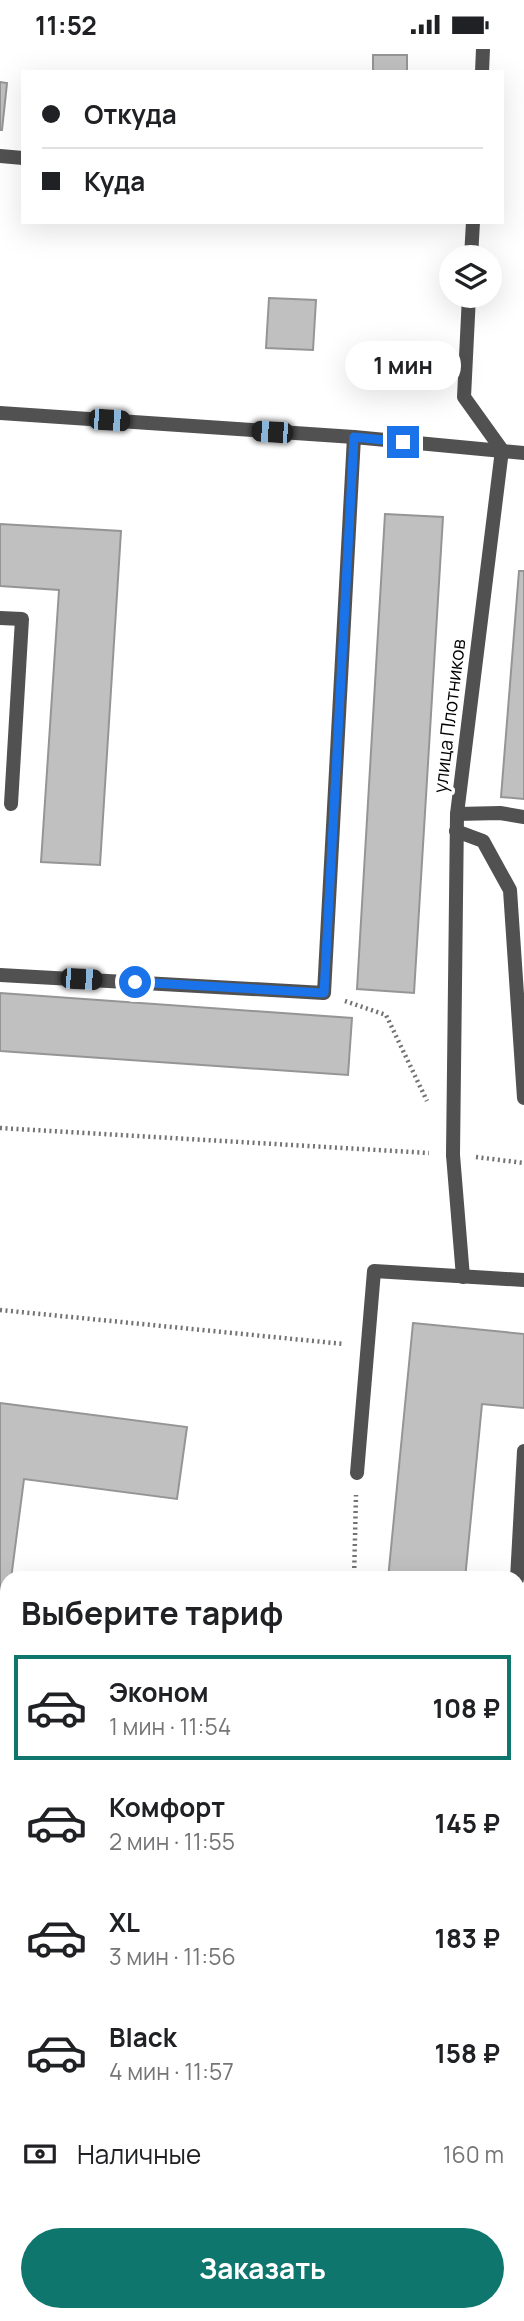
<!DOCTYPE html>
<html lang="ru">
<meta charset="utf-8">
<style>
body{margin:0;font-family:Manrope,sans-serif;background:#f6f6f6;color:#202124;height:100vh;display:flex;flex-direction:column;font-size:26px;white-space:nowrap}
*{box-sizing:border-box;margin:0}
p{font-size:23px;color:#757577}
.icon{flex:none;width:38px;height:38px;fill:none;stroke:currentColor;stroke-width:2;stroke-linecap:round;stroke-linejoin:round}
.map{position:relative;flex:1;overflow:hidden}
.sheet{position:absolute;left:0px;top:1522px;width:525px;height:751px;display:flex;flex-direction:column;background:#fff;border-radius:21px 21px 0 0;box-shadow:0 7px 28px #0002}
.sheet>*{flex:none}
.top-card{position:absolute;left:21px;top:21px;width:483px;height:154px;border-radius:0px;box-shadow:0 7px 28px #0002;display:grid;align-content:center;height:154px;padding:0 21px;background:#fff}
.controls{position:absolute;left:439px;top:196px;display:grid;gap:14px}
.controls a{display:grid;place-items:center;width:63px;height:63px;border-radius:50%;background:#fff;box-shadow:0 7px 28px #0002;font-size:35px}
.end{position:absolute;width:32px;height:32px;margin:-16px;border:9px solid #1a73e8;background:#fff;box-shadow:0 0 0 4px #fff}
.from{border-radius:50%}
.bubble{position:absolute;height:49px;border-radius:24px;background:#fff;box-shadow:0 7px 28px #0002;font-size:23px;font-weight:700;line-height:49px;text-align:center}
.car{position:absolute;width:21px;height:42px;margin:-21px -10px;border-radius:9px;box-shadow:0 0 5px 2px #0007;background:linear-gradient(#222 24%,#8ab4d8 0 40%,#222 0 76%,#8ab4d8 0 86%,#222 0)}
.top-card b{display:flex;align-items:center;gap:24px;height:66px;font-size:26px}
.top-card b+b{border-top:2px solid #e0e0e0}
.top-card i{width:18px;height:18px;background:#202124}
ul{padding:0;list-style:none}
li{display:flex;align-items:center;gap:21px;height:105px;margin:0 14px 10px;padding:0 7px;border:4px solid transparent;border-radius:0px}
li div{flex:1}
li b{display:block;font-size:26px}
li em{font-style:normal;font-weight:700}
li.on{border-color:#0f766e}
li>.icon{width:63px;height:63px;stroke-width:1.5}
h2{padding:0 21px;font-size:32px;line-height:84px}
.pay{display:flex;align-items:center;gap:18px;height:77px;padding:0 21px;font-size:26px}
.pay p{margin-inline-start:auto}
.button{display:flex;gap:14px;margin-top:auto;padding:14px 21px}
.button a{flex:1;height:80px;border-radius:42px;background:#0f766e;color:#fff;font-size:28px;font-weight:700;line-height:80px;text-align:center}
.status{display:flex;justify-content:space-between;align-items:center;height:49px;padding:0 35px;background:#fff;direction:ltr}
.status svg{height:19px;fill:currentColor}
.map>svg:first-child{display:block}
</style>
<div class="status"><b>11:52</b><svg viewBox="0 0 49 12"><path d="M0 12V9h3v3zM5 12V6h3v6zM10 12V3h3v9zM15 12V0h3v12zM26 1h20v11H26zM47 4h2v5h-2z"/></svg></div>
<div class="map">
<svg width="524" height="2272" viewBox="0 0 524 2272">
<rect width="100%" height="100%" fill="#fff"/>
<polygon fill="#d8d8d8" points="0,2076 7,2077 7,2266 310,2266 309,2272 0,2272"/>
<g fill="#c0c0c0" stroke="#959595" stroke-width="2">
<rect x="373" y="6" width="34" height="17"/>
<polygon points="0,33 7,34 2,81 0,81"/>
<polygon points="269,249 316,251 313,301 266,299"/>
<polygon points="385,465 443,468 414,944 357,940"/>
<polygon points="0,475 121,482 100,816 41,813 59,541 0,537"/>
<polygon points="519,522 524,522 524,750 501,748"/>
<polygon points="0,944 352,969 348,1026 0,1002"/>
<polygon points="413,1274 524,1285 524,1359 482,1355 465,1530 388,1530"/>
<polygon points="0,1354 187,1378 177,1450 24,1430 11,1530 7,1530 7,1645 0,1644"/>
<polygon points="0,1984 7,1984 7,2042 0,2041"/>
<rect x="331" y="2266" width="58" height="6"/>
</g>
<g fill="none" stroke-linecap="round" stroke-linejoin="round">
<g stroke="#737373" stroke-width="4.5" stroke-dasharray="2 3.5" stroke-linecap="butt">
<polyline points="345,952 386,966 427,1052"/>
<polyline points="0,1079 429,1104"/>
<polyline points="476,1108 524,1114"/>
<polyline points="0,1261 344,1295"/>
<polyline points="354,1530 356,1446"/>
<polyline points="518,1775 524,1783"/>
<polyline points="518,2115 524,2045"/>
<polyline points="505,2272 505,2266"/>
</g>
<g stroke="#515151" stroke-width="14">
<polyline points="0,107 23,109"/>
<polyline points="0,569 22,570 11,755"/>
<polyline points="457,765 500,764 524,768"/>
<polyline points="456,782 483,792 510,841 524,1049"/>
<polyline points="0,926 324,944 354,388"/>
<polyline points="453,1106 463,1228"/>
<polyline points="357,1424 374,1222 524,1231"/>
<polyline points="517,1530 524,1402"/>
<polyline points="518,1719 524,1743"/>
<polyline points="0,1932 7,1932"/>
<polyline points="518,1973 524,1974"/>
<polyline points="282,2272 283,2266"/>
</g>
<g stroke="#515151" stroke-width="14">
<polyline points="482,23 483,0"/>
<polyline points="471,208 473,173"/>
<polyline points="0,364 354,388 524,404"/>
<polyline points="453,1106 457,765 502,401 464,348 469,247"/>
</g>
</g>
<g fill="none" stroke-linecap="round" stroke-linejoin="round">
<polyline stroke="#1a73e8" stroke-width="9" points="135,933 324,944 354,388 403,393"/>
</g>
<g text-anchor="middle" stroke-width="7" stroke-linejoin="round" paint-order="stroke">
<g font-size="19" fill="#000" stroke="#fff">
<text transform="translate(449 667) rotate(-83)" y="7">улица Плотников</text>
</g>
</g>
</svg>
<div class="controls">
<a><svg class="icon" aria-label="layers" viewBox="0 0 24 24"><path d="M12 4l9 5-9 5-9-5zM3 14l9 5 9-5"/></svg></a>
</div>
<i class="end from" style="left:135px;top:933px"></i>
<i class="end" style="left:403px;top:393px"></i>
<div class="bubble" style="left:345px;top:292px;width:116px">1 мин</div>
<i class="car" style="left:109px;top:371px;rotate:94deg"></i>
<i class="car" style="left:272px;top:383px;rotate:274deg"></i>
<i class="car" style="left:81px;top:930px;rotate:93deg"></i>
<div class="top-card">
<b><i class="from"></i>Откуда</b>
<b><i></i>Куда</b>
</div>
<section class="sheet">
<h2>Выберите тариф</h2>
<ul>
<li class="on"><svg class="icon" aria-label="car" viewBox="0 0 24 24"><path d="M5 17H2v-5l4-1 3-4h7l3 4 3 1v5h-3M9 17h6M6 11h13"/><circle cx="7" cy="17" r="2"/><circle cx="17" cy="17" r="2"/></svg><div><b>Эконом</b><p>1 мин · 11:54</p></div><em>108 ₽</em></li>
<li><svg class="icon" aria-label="car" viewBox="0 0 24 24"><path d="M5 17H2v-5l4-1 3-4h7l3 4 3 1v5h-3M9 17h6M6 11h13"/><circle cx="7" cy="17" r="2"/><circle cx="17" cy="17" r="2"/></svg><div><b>Комфорт</b><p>2 мин · 11:55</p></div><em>145 ₽</em></li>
<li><svg class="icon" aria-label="car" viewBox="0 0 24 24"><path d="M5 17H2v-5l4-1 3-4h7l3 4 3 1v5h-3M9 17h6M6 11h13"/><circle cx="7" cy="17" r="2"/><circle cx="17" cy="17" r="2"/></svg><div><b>XL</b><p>3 мин · 11:56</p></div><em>183 ₽</em></li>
<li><svg class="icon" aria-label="car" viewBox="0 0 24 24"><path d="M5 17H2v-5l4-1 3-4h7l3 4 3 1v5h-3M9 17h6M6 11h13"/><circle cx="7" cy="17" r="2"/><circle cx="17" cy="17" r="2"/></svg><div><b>Black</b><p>4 мин · 11:57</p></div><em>158 ₽</em></li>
</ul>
<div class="pay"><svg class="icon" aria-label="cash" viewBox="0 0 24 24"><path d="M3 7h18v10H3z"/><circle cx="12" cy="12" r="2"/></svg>Наличные<p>160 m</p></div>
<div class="button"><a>Заказать</a></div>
</section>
</div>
